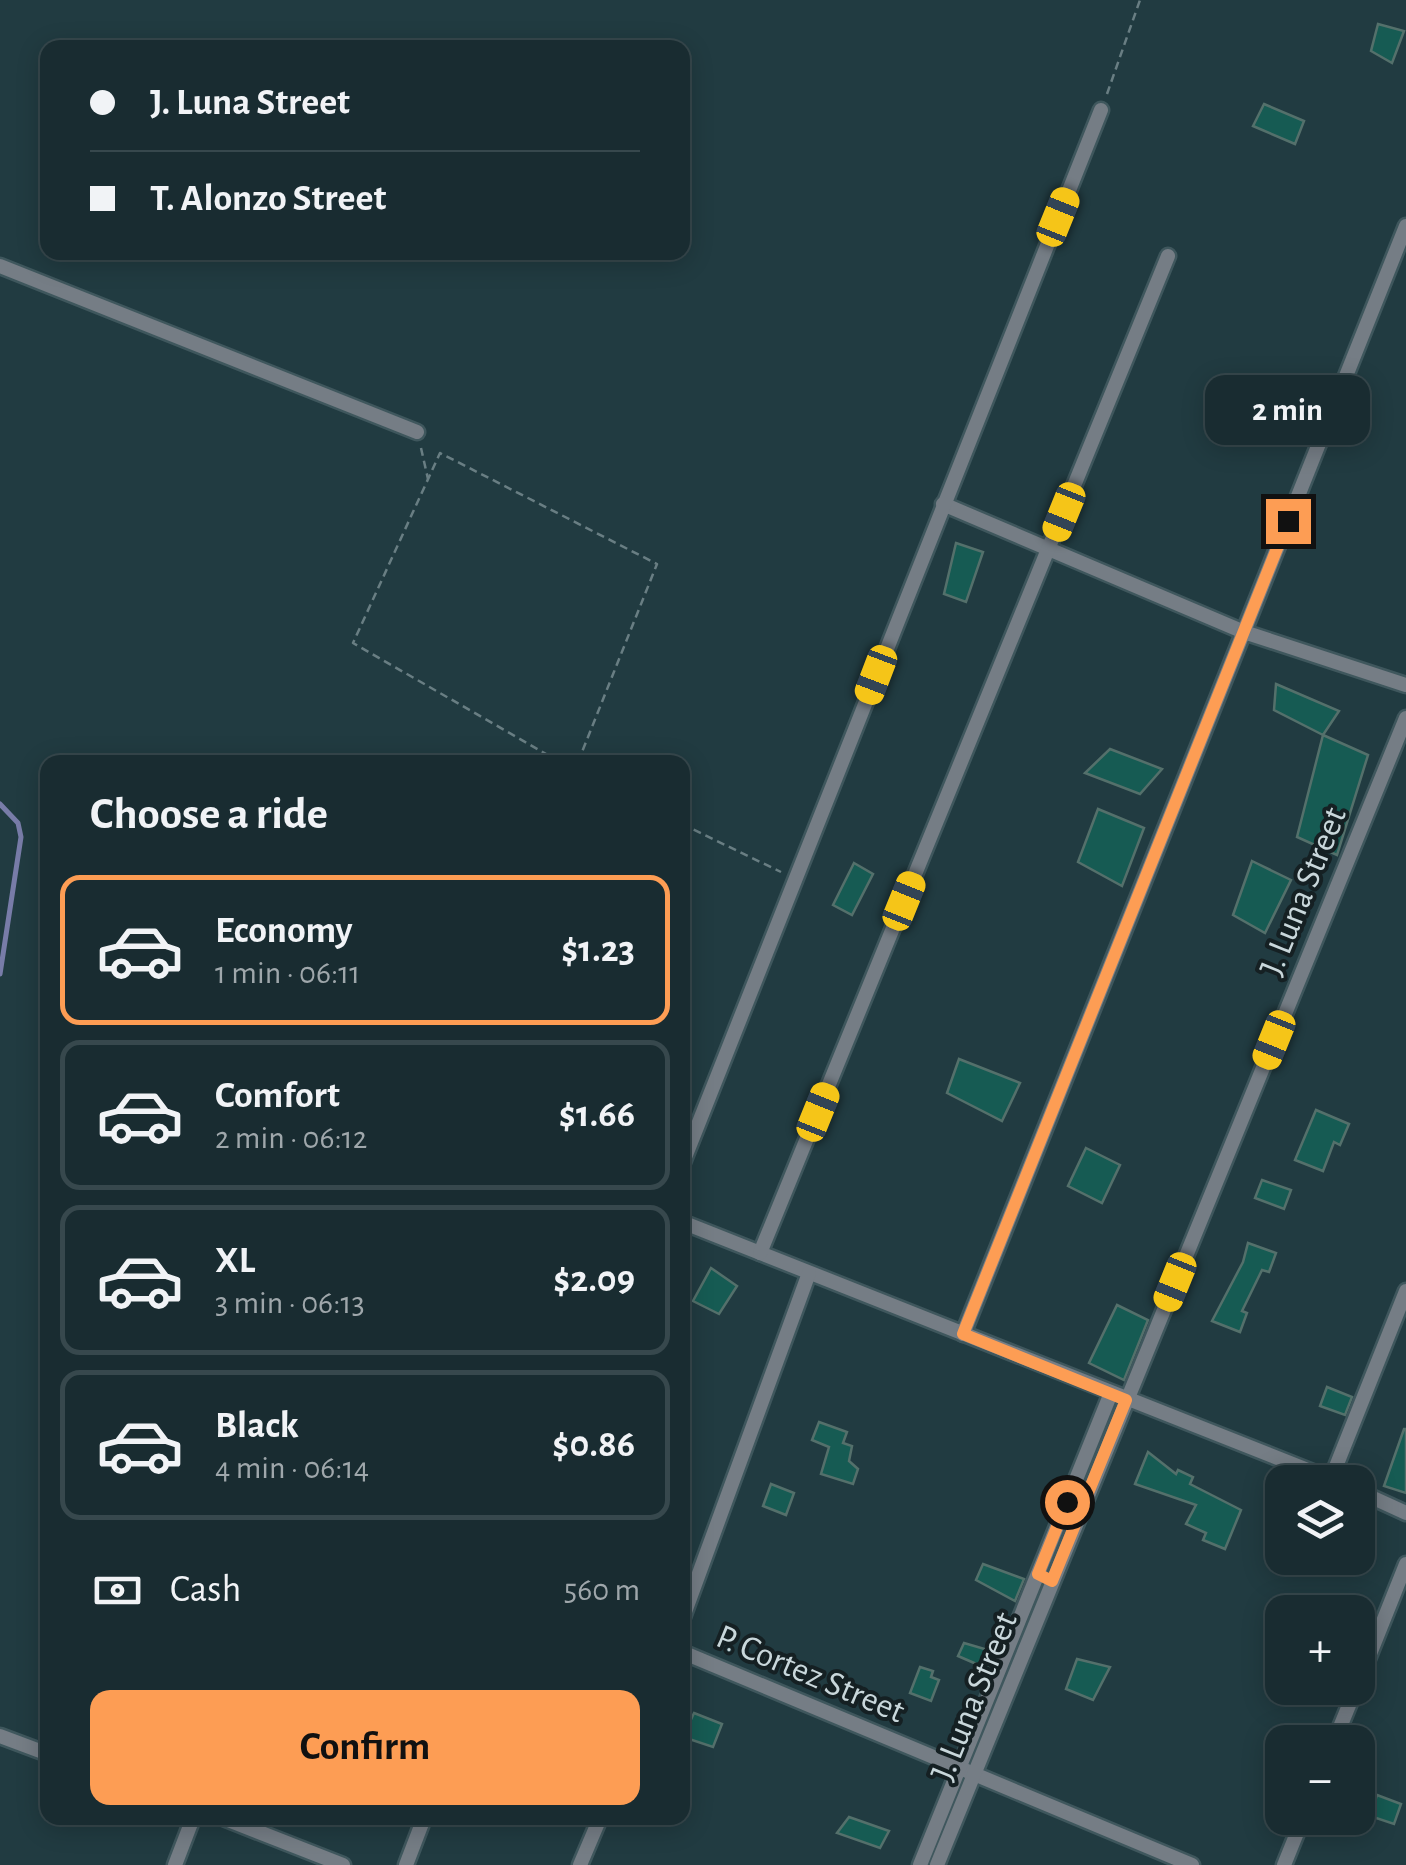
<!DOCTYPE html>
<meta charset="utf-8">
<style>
body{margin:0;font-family:"Alegreya Sans",sans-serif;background:#26383d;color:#f1f3f6;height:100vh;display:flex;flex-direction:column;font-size:38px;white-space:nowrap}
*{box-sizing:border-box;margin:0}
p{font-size:32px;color:#9fa7ab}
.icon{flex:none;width:55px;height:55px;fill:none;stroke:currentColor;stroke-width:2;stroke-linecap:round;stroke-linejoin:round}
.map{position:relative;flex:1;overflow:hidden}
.side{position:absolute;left:40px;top:755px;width:650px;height:1070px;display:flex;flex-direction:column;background:#192c31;border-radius:20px;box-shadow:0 5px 25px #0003,0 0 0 2px #37484d}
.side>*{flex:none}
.guide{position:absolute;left:40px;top:40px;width:650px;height:220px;border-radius:20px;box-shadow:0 5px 25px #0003,0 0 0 2px #37484d;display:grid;align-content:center;height:220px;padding:0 50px;background:#192c31}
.buttons{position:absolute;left:1265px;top:1465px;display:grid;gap:20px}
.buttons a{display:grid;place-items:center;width:110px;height:110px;border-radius:20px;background:#192c31;box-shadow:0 5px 25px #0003,0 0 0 2px #37484d;font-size:50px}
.end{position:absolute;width:45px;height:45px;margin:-22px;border:12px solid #fd9d54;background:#111;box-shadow:0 0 0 5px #111}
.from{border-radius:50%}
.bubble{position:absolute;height:70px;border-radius:20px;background:#192c31;box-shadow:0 5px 25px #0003,0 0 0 2px #37484d;font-size:32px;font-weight:700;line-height:70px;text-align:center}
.car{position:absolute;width:30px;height:60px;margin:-30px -15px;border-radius:12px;box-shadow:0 0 8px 2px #0007;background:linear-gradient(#f5c518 24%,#345 0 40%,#f5c518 0 76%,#345 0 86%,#f5c518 0)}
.guide b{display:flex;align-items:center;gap:35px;height:95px;font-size:38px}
.guide b+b{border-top:2px solid #37484d}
.guide i{width:25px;height:25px;background:#f1f3f6}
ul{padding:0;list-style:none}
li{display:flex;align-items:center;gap:30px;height:150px;margin:0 20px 15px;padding:0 30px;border:5px solid #37484d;border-radius:20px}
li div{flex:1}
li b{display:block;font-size:38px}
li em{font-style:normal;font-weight:700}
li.current{border-color:#fd9d54}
li>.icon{width:90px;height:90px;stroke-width:1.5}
h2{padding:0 50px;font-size:45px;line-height:120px}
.pay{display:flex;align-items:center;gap:25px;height:110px;padding:0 50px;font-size:38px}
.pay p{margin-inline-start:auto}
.button{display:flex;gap:20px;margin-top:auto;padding:20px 50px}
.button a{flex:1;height:115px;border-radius:20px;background:#fd9d54;color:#111;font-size:40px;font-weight:700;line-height:115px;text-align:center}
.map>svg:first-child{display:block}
</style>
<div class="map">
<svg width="1406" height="1865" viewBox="0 0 1406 1865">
<rect width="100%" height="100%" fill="#213b41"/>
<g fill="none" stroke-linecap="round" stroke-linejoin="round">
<polyline stroke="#787ca8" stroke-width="5" points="0,804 18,823 21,837 0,974"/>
</g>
<g fill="#165b53" stroke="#54706b" stroke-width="2.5">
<polygon points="1378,24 1404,31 1392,63 1371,51"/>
<polygon points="1264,104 1304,121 1295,144 1253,126"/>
<polygon points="956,543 983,552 966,602 944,594"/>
<polygon points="1276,684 1339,711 1323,735 1274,710"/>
<polygon points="1323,735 1368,755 1337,855 1297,837"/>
<polygon points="1110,749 1162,769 1140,794 1085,773"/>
<polygon points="1098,809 1144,828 1122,886 1078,862"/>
<polygon points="1252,861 1291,880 1265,933 1233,915"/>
<polygon points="854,863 873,874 852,915 833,905"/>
<polygon points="959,1059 1020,1083 1002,1121 947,1093"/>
<polygon points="1316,1110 1349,1124 1340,1145 1334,1142 1323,1171 1295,1160"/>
<polygon points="1086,1148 1120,1165 1102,1203 1068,1186"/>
<polygon points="1262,1180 1291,1190 1284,1209 1255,1198"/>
<polygon points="1248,1243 1276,1253 1269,1272 1262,1270 1242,1311 1247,1313 1240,1332 1212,1321 1243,1262"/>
<polygon points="711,1268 737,1286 719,1314 693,1301"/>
<polygon points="1117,1305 1148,1320 1124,1380 1089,1363"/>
<polygon points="1327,1387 1352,1397 1345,1415 1320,1406"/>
<polygon points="819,1422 847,1432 843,1443 852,1446 849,1461 858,1469 853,1484 821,1474 829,1447 812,1440"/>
<polygon points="1404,1429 1406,1429 1406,1493 1384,1486"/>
<polygon points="1148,1452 1176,1474 1178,1470 1193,1477 1190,1484 1241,1510 1225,1549 1203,1540 1206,1533 1186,1524 1196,1505 1135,1484"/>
<polygon points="771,1484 794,1493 786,1515 763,1506"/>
<polygon points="983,1564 1024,1579 1015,1601 976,1580"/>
<polygon points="964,1643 995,1652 988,1669 958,1656"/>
<polygon points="1077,1659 1110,1667 1093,1700 1066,1689"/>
<polygon points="920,1667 933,1671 931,1677 939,1680 931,1701 910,1693"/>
<polygon points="694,1713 722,1724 713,1747 683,1737"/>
<polygon points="1377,1795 1401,1804 1394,1824 1370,1816"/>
<polygon points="849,1817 889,1831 880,1848 837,1833"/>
</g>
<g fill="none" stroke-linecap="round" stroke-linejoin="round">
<g stroke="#3f575d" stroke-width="19">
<g id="minor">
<polyline points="0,266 417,432"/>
<polyline points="943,504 1244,632 1406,685"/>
<polyline points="682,1165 1101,110"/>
<polyline points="682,1222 1338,1482"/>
<polyline points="760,1253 1168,256"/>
<polyline points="963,1334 1406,226"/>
<polyline points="1331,1479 1406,1291"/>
<polyline points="1358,1491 1406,1513"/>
<polyline points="682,1620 809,1273"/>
<polyline points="682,1652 1192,1865"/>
<polyline points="1358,1684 1406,1564"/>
<polyline points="0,1736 48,1754"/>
<polyline points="1334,1742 1356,1688"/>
<polyline points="223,1818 343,1865"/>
<polyline points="175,1865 193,1818"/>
<polyline points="406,1865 424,1818"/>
<polyline points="580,1865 600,1818"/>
<polyline points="920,1865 1111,1393"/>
<polyline points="937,1865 1406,718"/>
<polyline points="1284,1865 1303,1818"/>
</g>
</g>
<g stroke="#697e83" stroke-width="2.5" stroke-dasharray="8 5" stroke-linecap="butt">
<polyline points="1107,94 1140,0"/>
<polyline points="421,448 428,479"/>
<polyline points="560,762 353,643 440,453 657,564 578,762"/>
<polyline points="682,824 781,872"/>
</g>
<use href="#minor" stroke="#757d85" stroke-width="14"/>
</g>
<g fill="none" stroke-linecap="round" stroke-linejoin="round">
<polyline stroke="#fd9d54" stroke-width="12" points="1067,1502 1038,1574 1052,1581 1126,1400 963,1334 1288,521"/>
</g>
<g text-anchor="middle" stroke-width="8" stroke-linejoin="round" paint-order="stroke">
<g font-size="35" fill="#c9d7db" stroke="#152023">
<text transform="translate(1302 891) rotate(-68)" y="12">J. Luna Street</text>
<text transform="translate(811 1673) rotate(23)" y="12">P. Cortez Street</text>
<text transform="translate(973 1696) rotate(-68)" y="12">J. Luna Street</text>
</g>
</g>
</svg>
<div class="buttons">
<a><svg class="icon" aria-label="layers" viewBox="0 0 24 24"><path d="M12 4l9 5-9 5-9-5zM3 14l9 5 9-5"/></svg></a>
<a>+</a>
<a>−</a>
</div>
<i class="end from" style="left:1067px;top:1502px"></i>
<i class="end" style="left:1288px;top:521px"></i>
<div class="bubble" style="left:1205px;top:375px;width:165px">2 min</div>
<i class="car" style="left:1058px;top:217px;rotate:22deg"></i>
<i class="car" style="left:1064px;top:512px;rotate:202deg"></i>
<i class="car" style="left:876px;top:675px;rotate:201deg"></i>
<i class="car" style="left:904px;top:901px;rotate:22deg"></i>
<i class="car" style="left:1274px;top:1040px;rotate:202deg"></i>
<i class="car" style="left:818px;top:1112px;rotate:22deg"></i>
<i class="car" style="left:1175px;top:1282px;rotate:202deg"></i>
<div class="guide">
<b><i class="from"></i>J. Luna Street</b>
<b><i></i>T. Alonzo Street</b>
</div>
<section class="side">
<h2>Choose a ride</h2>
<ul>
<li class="current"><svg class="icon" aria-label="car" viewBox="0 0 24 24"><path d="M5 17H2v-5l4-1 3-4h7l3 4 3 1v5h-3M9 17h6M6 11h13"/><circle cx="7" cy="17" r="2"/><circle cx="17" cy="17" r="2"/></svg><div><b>Economy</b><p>1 min · 06:11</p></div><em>$1.23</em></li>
<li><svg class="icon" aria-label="car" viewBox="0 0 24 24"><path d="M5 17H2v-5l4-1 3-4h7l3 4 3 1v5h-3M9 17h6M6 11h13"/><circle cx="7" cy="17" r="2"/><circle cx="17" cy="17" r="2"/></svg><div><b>Comfort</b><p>2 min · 06:12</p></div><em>$1.66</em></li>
<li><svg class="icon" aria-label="car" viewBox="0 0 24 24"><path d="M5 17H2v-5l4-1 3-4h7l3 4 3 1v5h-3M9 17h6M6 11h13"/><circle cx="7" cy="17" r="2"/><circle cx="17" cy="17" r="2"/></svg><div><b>XL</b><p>3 min · 06:13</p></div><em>$2.09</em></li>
<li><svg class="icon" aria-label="car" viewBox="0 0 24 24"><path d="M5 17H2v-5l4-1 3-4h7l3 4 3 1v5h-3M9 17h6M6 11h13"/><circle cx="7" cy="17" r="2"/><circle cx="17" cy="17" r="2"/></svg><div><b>Black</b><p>4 min · 06:14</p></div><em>$0.86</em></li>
</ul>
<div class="pay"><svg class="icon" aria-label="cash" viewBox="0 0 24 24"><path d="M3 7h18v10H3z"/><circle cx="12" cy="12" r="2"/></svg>Cash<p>560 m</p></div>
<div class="button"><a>Confirm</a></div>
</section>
</div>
